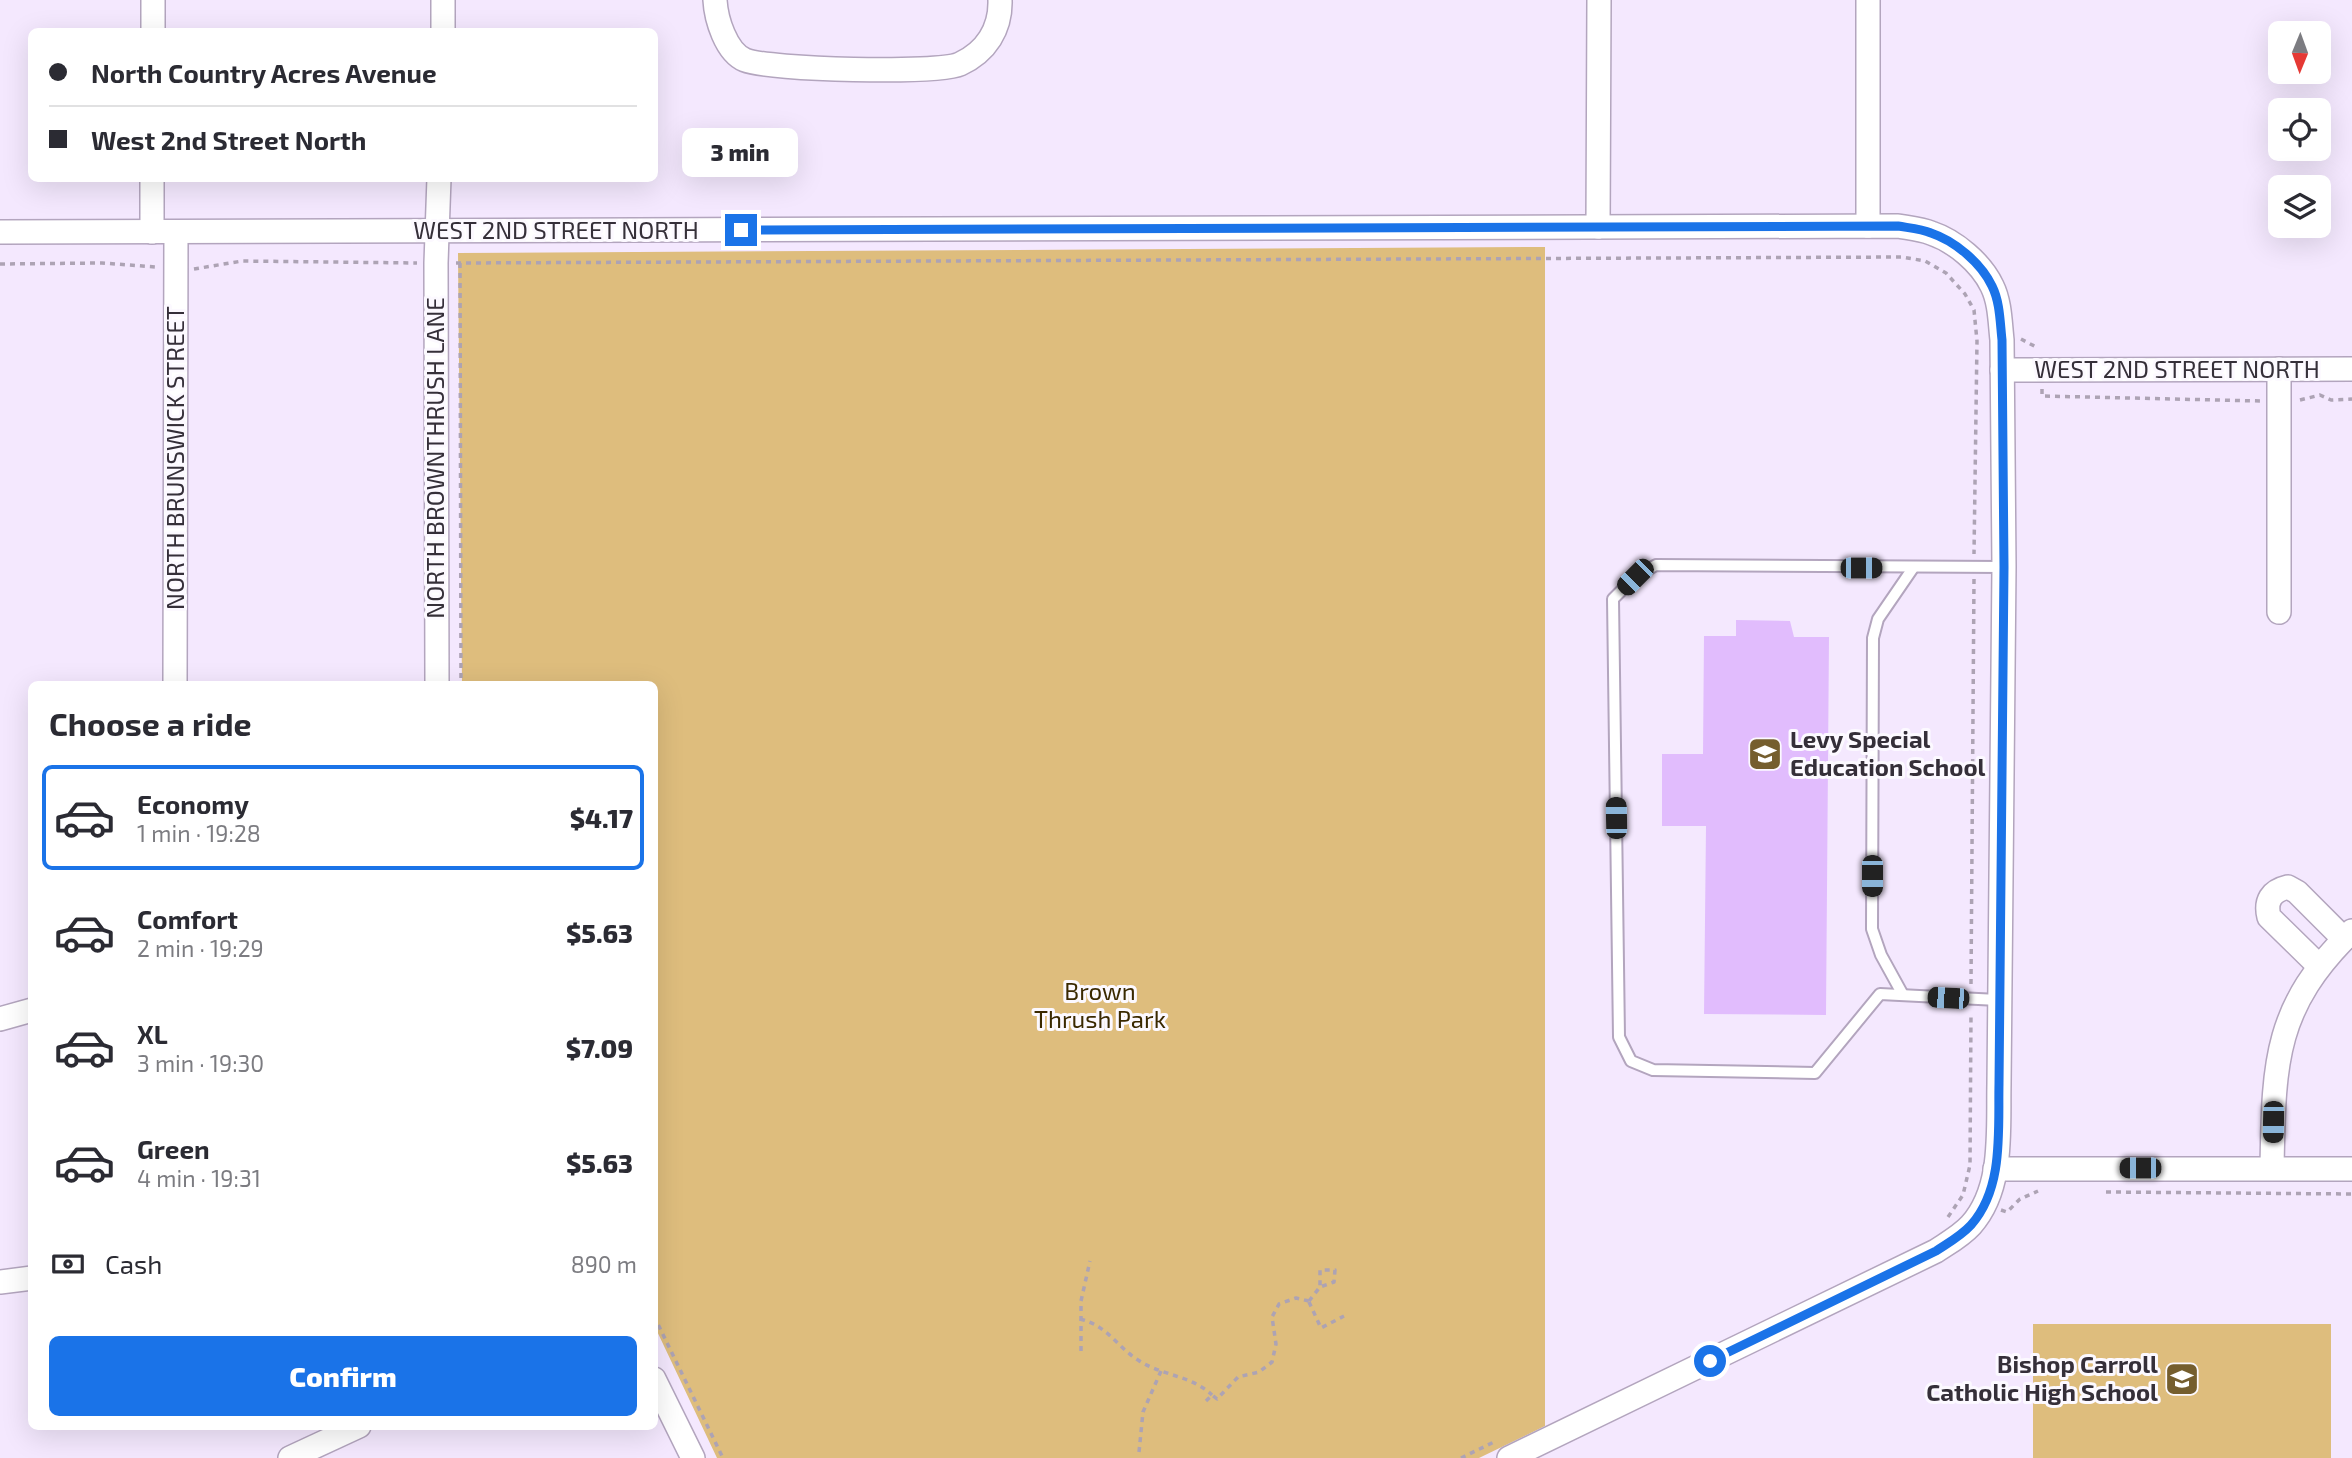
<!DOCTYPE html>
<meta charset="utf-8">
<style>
body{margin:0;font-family:"Exo 2",sans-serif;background:#f7f7f7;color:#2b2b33;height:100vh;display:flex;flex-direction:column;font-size:26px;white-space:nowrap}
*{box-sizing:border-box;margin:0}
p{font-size:23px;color:#7c7c81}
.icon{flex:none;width:38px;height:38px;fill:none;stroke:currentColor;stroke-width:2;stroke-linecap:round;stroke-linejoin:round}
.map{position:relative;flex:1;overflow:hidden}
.sheet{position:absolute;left:28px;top:681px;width:630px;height:749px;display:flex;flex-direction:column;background:#fff;border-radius:10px;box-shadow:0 7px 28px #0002}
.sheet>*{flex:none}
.hud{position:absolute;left:28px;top:28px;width:630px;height:154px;border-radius:10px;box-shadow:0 7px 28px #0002;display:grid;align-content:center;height:154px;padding:0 21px;background:#fff}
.needle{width:46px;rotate:181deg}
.fabs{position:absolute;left:2268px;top:21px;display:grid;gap:14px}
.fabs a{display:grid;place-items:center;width:63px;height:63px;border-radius:10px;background:#fff;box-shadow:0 7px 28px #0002;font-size:35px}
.end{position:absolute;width:32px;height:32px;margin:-16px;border:9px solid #1a73e8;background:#fff;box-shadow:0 0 0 4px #fff}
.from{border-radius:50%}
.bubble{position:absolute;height:49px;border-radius:10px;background:#fff;box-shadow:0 7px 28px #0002;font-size:23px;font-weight:800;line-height:49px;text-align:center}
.car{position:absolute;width:21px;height:42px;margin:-21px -10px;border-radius:9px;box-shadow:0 0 5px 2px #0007;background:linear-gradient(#222 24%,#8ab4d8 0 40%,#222 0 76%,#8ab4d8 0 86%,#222 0)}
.hud b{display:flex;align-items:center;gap:24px;height:66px;font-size:26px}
.hud b+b{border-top:2px solid #e1e1e2}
.hud i{width:18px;height:18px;background:#2b2b33}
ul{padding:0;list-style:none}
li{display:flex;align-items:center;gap:21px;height:105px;margin:0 14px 10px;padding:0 7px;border:4px solid transparent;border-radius:10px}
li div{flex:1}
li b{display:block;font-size:26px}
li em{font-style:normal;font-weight:800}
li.current{border-color:#1a73e8}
li>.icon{width:63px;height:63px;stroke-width:1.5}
h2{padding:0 21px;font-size:32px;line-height:84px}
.pay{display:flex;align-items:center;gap:18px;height:77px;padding:0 21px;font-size:26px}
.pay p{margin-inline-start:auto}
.button{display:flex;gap:14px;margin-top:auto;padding:14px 21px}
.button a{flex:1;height:80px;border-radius:10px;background:#1a73e8;color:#fff;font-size:28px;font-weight:800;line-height:80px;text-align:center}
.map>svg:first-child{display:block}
</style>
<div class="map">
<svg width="2352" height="1458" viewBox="0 0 2352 1458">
<rect width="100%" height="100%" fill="#f4e8fe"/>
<g fill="#debd7d">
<polygon points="1545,247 1545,1426 1479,1458 717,1458 655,1327 654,684 462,684 458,253"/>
<rect x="2033" y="1324" width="298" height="134"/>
</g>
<polygon fill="#e1bcfd" points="1736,620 1790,621 1794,637 1829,637 1826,1015 1704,1014 1706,826 1662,826 1662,754 1703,754 1704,636 1736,636"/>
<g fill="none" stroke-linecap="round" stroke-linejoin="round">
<g stroke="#b3a5be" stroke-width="14">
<g id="service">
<polyline points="1903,995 1881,955 1872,929 1873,638 1878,619 1913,568"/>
<polyline points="1998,1000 1880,994 1815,1073 1653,1070 1631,1061 1619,1037 1613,599 1635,577 1656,565 2004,567"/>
</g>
</g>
<g stroke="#b3a5be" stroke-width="26">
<g id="minor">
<path d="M715 0C716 19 726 52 745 60 770 70 938 74 960 64 986 52 1001 29 1000 0"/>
<polyline points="153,32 153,0"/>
<polyline points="443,32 443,0"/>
<polyline points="1868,226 1868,0"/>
<polyline points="1598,227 1599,0"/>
<path d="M0 232 1898 226C1909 228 1921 229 1931 233 1955 241 1981 263 1992 286 2000 302 2000 322 2002 340L2004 567 1999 1084C1998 1130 2004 1188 1971 1225 1961 1236 1948 1243 1936 1251L1509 1458"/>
<polyline points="152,232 152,178"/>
<polyline points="2002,370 2352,369"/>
<polyline points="2279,612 2279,369"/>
<polyline points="175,684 176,232"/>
<polyline points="437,684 436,263 439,178"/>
<path d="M2319 966 2269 917C2265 901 2271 891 2288 887L2297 892 2344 939"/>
<polyline points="0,1019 32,1010"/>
<path d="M2272 1168C2274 1064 2273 1008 2352 931"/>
<polyline points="1995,1169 2352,1169"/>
<polyline points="0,1282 32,1278"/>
<polyline points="654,1379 693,1458"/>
<polyline points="290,1458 359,1426"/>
</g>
</g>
<g stroke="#ada3b4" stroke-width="3.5" stroke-dasharray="5 5" stroke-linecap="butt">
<polyline points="456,263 1902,257 1925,261 1946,273 1965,294 1974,310 1977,341 1974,554"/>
<polyline points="460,263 461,684"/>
<polyline points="0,264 102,263 155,267"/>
<polyline points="194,269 242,261 417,263"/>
<polyline points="2021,339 2038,348"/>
<polyline points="2042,389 2042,396 2261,401"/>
<polyline points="2300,400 2320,395 2331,400 2352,399"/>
<polyline points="1971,984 1974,579"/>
<polyline points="2106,1192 2352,1194"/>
<polyline points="2001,1210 2007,1212 2020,1199 2038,1191"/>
<polyline points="1948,1217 1963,1195 1970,1165 1971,1013"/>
<polyline points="1309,1301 1320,1287 1334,1282 1335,1270 1320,1270 1320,1287"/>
<polyline points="1309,1302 1321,1328 1344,1316"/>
<polyline points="654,1316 723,1458"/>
<path d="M1080 1319C1108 1326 1116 1346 1138 1360 1162 1376 1191 1375 1212 1395"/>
<polyline points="1081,1351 1081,1301 1090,1261"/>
<polyline points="1206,1401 1212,1395 1217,1399 1238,1377 1259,1372 1272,1362 1276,1344 1272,1317 1279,1304 1296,1298 1309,1301"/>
<polyline points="1139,1452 1143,1412 1161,1371"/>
<polyline points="1461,1458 1496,1441"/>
</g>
<use href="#service" stroke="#fff" stroke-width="10"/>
<use href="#minor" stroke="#fff" stroke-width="23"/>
</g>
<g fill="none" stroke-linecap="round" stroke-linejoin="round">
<path stroke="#1a73e8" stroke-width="9" d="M741 230 1898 226C1909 228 1921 229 1931 233 1955 241 1981 263 1992 286 2000 302 2000 322 2002 340L2004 567 1999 1084C1998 1130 2004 1188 1971 1225 1961 1236 1948 1243 1936 1251L1710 1361"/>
</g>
<defs>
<g id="school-square" transform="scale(1.75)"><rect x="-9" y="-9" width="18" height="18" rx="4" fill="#755e2e" stroke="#fcf9ff"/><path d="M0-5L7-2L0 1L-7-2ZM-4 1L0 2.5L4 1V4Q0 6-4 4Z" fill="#fff"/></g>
</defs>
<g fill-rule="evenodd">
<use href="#school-square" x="1765" y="754"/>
<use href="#school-square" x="2182" y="1379"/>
</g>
<g text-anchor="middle" stroke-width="6" stroke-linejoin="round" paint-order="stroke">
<g font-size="24" fill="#352f39" stroke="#fcf9ff">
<text x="556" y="239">WEST 2ND STREET NORTH</text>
<text x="2177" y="378">WEST 2ND STREET NORTH</text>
<text transform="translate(176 458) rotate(-90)" y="8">NORTH BRUNSWICK STREET</text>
<text transform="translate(436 458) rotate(-90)" y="8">NORTH BROWNTHRUSH LANE</text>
</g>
<g font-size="24" font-weight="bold" fill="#352f39" stroke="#fcf9ff" text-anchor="start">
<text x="1790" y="748">Levy Special<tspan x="1790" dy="28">Education School</tspan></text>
<text x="2158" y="1373" text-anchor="end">Bishop Carroll<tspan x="2158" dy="28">Catholic High School</tspan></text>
</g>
<g font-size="24" fill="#3a2900" stroke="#fcf9ff">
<text x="1100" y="1000">Brown<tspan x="1100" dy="28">Thrush Park</tspan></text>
</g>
</g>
</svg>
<div class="fabs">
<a><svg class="needle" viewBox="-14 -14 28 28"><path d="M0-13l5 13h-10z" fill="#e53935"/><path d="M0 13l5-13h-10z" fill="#7c7c81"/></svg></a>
<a><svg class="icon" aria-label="locate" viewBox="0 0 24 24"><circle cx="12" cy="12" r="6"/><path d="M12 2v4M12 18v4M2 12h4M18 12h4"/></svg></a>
<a><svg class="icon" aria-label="layers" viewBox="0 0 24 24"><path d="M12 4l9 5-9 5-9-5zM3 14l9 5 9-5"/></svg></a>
</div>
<i class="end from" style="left:1710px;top:1361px"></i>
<i class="end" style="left:741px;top:230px"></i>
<div class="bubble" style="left:682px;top:128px;width:116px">3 min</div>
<i class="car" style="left:1861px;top:568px;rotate:90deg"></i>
<i class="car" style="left:1635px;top:577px;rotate:225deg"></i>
<i class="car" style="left:1616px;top:818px;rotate:359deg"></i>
<i class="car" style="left:1872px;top:876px;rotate:180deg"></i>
<i class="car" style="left:1948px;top:998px;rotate:273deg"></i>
<i class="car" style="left:2273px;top:1122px;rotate:181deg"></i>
<i class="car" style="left:2140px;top:1168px;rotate:270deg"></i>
<div class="hud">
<b><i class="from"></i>North Country Acres Avenue</b>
<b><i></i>West 2nd Street North</b>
</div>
<section class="sheet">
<h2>Choose a ride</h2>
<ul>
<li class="current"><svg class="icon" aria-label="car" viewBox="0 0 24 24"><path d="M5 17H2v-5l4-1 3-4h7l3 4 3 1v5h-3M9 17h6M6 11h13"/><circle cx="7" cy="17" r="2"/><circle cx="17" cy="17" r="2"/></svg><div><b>Economy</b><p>1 min · 19:28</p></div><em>$4.17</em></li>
<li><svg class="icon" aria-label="car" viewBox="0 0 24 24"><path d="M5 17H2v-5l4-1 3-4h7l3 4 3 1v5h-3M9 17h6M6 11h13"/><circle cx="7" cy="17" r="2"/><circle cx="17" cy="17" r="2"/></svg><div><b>Comfort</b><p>2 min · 19:29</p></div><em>$5.63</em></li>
<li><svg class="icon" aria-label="car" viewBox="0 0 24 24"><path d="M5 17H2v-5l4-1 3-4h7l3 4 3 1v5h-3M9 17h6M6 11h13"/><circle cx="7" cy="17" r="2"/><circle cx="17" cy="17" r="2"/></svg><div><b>XL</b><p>3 min · 19:30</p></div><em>$7.09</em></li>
<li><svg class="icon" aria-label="car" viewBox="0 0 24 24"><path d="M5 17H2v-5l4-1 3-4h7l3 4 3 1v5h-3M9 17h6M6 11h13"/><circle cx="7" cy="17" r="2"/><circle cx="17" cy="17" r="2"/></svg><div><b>Green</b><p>4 min · 19:31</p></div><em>$5.63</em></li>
</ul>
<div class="pay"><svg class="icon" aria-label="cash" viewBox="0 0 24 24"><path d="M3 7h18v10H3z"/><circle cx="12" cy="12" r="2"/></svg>Cash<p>890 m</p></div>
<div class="button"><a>Confirm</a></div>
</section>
</div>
